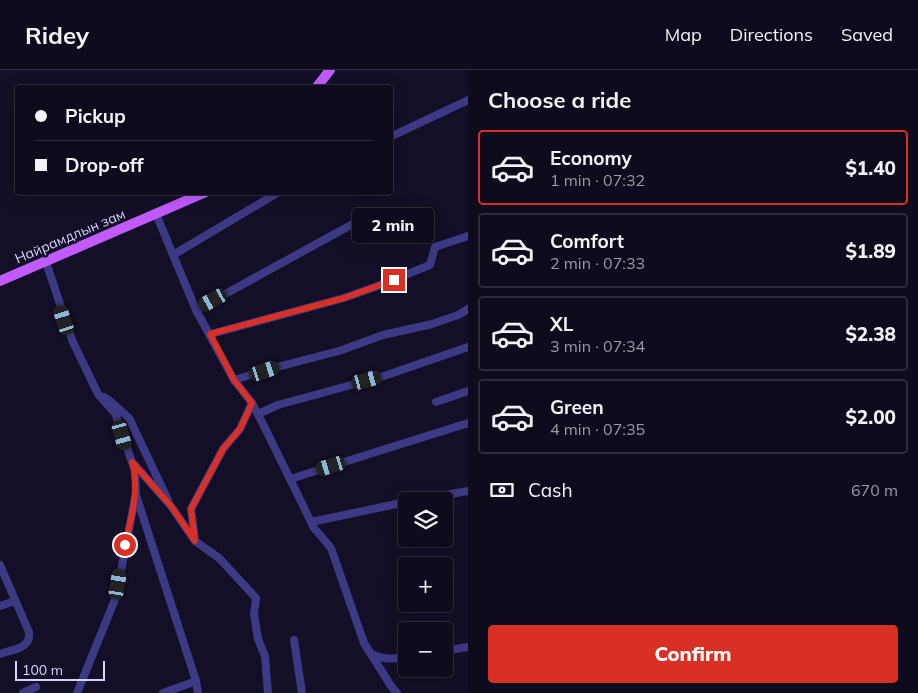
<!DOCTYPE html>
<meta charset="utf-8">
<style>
body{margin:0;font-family:Mulish,sans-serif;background:#1c1929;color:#f1f3f6;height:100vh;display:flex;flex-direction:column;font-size:19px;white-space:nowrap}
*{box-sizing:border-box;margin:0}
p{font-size:16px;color:#9b9ba3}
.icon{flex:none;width:28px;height:28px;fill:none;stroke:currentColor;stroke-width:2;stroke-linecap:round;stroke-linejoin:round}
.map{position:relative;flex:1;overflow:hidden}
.panel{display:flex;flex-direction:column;background:#0e0b1c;width:450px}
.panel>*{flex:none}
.guide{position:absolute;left:15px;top:15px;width:378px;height:110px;border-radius:5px;box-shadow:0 5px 20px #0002,0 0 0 1px #2e2b3b;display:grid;align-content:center;height:110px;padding:0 20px;background:#0e0b1c}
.buttons{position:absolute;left:398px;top:422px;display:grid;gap:10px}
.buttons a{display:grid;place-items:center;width:55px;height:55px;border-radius:5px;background:#0e0b1c;box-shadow:0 5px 20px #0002,0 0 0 1px #2e2b3b;font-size:25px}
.scale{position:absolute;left:15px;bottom:12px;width:90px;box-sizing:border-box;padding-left:5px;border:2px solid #d9d4ff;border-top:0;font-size:14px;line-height:18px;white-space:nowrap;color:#d9d4ff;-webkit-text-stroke:4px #130f26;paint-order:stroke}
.end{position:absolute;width:22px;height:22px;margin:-11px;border:6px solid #d93025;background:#fff;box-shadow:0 0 0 2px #fff}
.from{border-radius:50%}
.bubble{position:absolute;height:35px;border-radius:5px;background:#0e0b1c;box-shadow:0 5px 20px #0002,0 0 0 1px #2e2b3b;font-size:16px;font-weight:800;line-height:35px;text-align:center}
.car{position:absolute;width:15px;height:30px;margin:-15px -8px;border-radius:6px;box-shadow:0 0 4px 1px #0007;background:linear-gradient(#222 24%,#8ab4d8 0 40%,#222 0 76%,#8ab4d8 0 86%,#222 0)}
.guide b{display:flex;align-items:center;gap:18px;height:48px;font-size:19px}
.guide b+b{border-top:1px solid #2e2b3b}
.guide i{width:12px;height:12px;background:#f1f3f6}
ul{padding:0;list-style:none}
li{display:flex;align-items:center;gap:15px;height:75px;margin:0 10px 8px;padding:0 10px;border:2px solid #2e2b3b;border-radius:5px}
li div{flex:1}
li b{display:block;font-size:19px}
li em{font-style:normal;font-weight:800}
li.current{border-color:#d93025}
li>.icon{width:45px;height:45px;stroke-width:1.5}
h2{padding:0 20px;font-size:22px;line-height:60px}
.pay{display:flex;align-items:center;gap:12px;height:55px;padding:0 20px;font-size:19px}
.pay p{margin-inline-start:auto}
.action{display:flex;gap:10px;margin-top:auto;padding:10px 20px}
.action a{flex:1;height:58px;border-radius:5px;background:#d93025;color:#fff;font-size:20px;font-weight:800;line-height:58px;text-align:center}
header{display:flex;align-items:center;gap:30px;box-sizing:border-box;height:70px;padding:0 25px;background:#0e0b1c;border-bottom:1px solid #2e2b3b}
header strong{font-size:24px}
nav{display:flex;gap:28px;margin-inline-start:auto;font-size:18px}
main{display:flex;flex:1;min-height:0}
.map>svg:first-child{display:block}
</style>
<header>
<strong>Ridey</strong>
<nav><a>Map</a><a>Directions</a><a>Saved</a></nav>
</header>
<main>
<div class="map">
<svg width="468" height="623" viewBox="0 0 468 623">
<rect width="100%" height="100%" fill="#130f26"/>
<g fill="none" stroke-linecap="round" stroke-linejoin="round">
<g stroke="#3d3a85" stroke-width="8">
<polyline points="390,67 468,30"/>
<polyline points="156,144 196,240 234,310 252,333 263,354 314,458 331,478 364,573 391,616 397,623"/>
<polyline points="173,185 279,122"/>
<polyline points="46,192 72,270 98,324 115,343 135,401 136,423 116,527 77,623"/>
<polyline points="196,240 371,144"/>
<polyline points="211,264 344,228 375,217 430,195 435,177 468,166"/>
<polyline points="234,310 281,296 339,281 383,265 432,254 458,245 468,239"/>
<polyline points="104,327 110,331 129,348 168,430"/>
<polyline points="436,332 468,321"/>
<polyline points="258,344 278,335 384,306 468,277"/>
<polyline points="134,394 171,436 195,471 219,488 256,528 254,544 258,569 265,586 268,623"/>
<polyline points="290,409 468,353"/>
<polyline points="136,425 196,611 198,623"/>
<polyline points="412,431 468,421"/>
<polyline points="311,452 406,432"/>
<polyline points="195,469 191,439 223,379 240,359 252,333"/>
<path d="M0 495 29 562C31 579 13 579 0 584"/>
<polyline points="0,536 15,531"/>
<polyline points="294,570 302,623"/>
<polyline points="444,581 468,577"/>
<path d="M371 584C383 590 393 589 406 587"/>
<polyline points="23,623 36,617"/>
<polyline points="163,623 196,611"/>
</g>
<g stroke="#c25bff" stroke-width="10">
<polyline points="316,18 330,0"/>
<polyline points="0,211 206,122"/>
</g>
</g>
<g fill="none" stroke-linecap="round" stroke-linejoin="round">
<path stroke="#d93025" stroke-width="6" d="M125 475C131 448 140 419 132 392L171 436 195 471 191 439 223 379 240 359 252 333 234 310 210 264 344 228 394 210"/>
</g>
<g text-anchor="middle" stroke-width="4.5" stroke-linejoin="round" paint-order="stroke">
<g font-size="14" fill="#d9d4ff" stroke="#130f26">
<text transform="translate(70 166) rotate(-23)" y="5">Найрамдлын зам</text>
</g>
</g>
</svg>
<div class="buttons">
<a><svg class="icon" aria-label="layers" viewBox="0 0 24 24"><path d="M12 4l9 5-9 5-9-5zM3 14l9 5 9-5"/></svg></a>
<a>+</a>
<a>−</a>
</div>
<div class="scale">100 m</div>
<i class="end from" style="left:125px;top:475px"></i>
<i class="end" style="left:394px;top:210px"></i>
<div class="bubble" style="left:352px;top:138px;width:82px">2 min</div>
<i class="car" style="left:213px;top:230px;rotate:241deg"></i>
<i class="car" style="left:64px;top:250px;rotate:342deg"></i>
<i class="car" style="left:265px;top:301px;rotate:72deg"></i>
<i class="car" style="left:367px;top:310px;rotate:75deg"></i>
<i class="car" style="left:122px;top:365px;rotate:164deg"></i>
<i class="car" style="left:331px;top:396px;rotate:253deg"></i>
<i class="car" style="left:118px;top:514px;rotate:10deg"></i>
<div class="guide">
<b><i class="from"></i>Pickup</b>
<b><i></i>Drop-off</b>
</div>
</div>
<section class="panel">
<h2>Choose a ride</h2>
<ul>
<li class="current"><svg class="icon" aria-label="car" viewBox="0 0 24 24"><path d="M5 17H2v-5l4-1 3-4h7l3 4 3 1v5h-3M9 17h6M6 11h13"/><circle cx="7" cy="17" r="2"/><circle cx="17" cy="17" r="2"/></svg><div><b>Economy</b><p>1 min · 07:32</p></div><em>$1.40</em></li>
<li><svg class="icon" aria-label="car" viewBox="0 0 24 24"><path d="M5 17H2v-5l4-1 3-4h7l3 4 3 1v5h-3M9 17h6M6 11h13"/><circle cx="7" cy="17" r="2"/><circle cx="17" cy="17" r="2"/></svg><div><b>Comfort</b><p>2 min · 07:33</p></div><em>$1.89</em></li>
<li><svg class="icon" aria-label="car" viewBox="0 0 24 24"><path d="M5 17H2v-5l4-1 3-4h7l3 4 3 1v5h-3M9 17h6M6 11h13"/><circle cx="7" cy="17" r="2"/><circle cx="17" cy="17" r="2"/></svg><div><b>XL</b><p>3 min · 07:34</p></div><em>$2.38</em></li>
<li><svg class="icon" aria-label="car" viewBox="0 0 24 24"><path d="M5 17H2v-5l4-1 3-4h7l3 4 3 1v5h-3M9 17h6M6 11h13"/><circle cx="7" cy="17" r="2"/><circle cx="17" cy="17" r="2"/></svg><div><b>Green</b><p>4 min · 07:35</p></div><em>$2.00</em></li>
</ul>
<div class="pay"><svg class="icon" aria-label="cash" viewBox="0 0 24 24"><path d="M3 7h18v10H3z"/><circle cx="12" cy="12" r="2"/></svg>Cash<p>670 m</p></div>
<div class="action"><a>Confirm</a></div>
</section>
</main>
